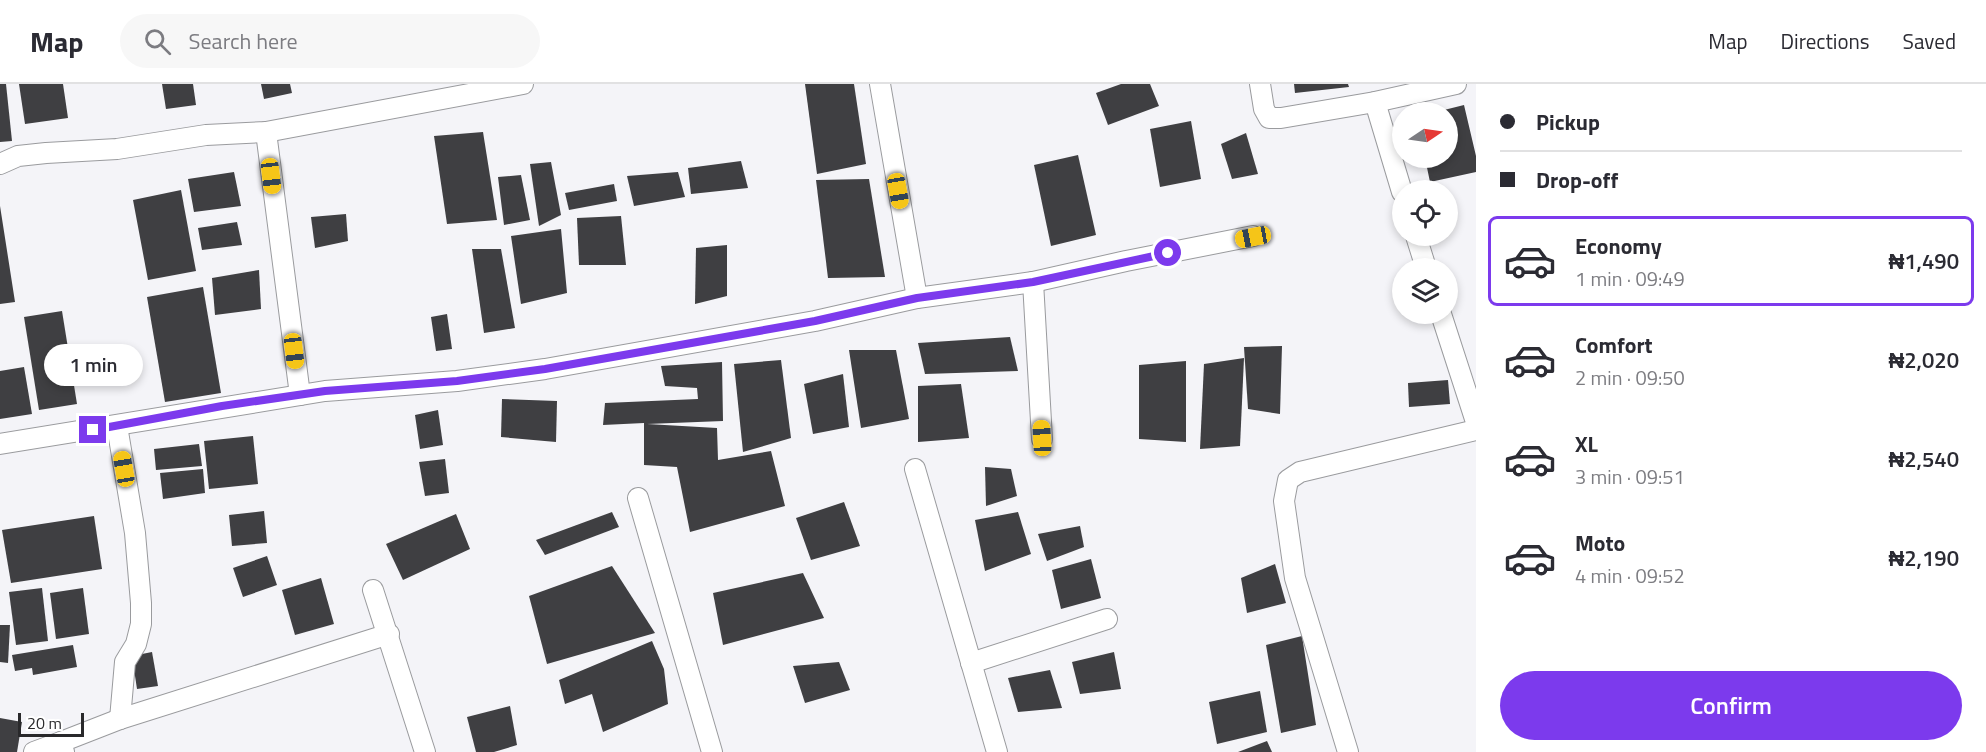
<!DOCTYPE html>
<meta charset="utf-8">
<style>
body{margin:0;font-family:"Titillium Web",sans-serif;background:#f7f7f7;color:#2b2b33;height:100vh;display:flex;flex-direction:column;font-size:22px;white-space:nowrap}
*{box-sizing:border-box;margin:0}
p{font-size:20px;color:#7c7c81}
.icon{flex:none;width:33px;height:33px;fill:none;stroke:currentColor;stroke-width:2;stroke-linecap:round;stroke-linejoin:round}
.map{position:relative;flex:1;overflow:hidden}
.details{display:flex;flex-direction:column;background:#fff;width:510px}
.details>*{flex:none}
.banner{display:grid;align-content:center;height:132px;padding:0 24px;background:#fff}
.needle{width:39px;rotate:77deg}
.tools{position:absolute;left:1392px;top:18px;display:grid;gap:12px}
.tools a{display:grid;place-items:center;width:66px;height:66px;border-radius:50%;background:#fff;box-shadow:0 3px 9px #0003;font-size:30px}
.scale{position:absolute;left:18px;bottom:15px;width:66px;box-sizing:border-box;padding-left:6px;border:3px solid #29292b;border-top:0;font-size:16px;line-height:21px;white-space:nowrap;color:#29292b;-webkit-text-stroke:4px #fff;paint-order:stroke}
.end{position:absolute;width:27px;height:27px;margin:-14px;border:8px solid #7c3aed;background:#fff;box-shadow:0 0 0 3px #fff}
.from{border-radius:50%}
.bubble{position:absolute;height:42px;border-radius:21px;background:#fff;box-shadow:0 3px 9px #0003;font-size:20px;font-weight:600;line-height:42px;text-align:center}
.car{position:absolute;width:18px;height:36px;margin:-18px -9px;border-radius:8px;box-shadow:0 0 4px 2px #0007;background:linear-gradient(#f5c518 24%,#345 0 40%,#f5c518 0 76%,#345 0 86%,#f5c518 0)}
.banner b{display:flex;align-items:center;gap:21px;height:57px;font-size:22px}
.banner b+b{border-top:2px solid #e1e1e2}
.banner i{width:15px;height:15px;background:#2b2b33}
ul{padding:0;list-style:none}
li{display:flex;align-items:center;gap:18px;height:90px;margin:0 12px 9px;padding:0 12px;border:3px solid transparent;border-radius:9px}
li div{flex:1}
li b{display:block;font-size:22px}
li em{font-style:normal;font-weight:600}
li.current{border-color:#7c3aed}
li>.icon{width:54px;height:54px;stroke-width:1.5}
.action{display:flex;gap:12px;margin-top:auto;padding:12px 24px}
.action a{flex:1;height:69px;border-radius:36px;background:#7c3aed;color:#fff;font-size:24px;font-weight:600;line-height:69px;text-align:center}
header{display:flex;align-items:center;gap:36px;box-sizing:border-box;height:84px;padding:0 30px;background:#fff;border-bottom:2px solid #e1e1e2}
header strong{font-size:28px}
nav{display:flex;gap:33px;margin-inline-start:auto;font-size:21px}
.search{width:420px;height:54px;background:#f7f7f7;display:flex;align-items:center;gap:15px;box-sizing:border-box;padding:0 21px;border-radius:33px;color:#7c7c81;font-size:22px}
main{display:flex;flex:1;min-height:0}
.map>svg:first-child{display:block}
</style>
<header>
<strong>Map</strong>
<div class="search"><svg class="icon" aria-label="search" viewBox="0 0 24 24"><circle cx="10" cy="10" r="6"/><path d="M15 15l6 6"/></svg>Search here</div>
<nav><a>Map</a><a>Directions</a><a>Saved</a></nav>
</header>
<main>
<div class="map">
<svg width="1476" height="668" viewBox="0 0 1476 668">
<rect width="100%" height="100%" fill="#f4f4f8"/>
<g fill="#3f3f42">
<polygon points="0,0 6,0 12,57 0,58"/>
<polygon points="19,0 63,0 68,34 25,40"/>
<polygon points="162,0 193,0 196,21 166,25"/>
<polygon points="261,0 290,0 292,9 264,15"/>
<polygon points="805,0 854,0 866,80 817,90"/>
<polygon points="1121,0 1150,0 1159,22 1108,41 1096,9"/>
<polygon points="1294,0 1348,0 1349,3 1295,9"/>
<polygon points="1464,21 1476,72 1476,88 1430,98 1425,74 1448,74 1448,28 1436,28"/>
<polygon points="1191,37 1201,95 1160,103 1150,45"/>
<polygon points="483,48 497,136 447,140 434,52"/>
<polygon points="1246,49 1258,90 1232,95 1221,60"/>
<polygon points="1078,71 1096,151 1051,162 1034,81"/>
<polygon points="741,77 748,104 691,110 688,84"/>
<polygon points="551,78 561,131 539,142 530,80"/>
<polygon points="234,88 241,122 194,128 188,95"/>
<polygon points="678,88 685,113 634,122 627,92"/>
<polygon points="521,91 530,136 504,141 498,93"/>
<polygon points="869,95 885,193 828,194 816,96"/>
<polygon points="614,100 617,117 569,126 565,109"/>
<polygon points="181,106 196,187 148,196 133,116"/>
<polygon points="0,122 15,218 0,220"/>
<polygon points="346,130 348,157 315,164 311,133"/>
<polygon points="621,132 626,181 579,181 577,134"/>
<polygon points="237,138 242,161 202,166 198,144"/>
<polygon points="561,145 567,209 521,220 511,152"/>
<polygon points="727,161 727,212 695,220 696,164"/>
<polygon points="472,165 501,165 515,244 484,249"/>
<polygon points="259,186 261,225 215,231 212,194"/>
<polygon points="203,203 221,309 165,318 147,213"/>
<polygon points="62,227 77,320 39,326 24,233"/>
<polygon points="447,230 452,265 436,267 431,233"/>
<polygon points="1010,253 1018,287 925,290 918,259"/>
<polygon points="1282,262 1280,330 1248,325 1244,263"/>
<polygon points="849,266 896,266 909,335 861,344"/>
<polygon points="1244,274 1240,362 1200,365 1204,280"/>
<polygon points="781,276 791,354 743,368 734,280"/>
<polygon points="1186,277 1186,358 1139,355 1139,281"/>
<polygon points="722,278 723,337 647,340 717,344 718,376 771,367 785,422 690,448 677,383 644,381 644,339 603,341 605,319 698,315 697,304 665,302 661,282"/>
<polygon points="24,283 32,330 0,335 0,287"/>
<polygon points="843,290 849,343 813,350 804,300"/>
<polygon points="1448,296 1450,320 1409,323 1408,299"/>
<polygon points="961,300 969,354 918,358 918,302"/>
<polygon points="502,315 557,317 556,358 501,353"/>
<polygon points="438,326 443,361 420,365 415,331"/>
<polygon points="253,352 258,400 209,405 204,357"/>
<polygon points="199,360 202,382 156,386 154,365"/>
<polygon points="445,375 449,409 425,412 419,378"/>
<polygon points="985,383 1011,385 1017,412 986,422"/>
<polygon points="203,385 205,409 163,415 160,389"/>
<polygon points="844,418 860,462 811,476 796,434"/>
<polygon points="264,427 267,459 232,462 229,431"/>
<polygon points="612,428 619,443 545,471 536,456"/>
<polygon points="1018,428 1031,470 985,487 975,436"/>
<polygon points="456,430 470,465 403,496 386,460"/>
<polygon points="94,432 102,485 11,499 2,446"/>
<polygon points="1080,442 1084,463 1047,477 1038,450"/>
<polygon points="267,472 277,501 243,513 233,484"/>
<polygon points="1091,475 1101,514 1061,525 1052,486"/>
<polygon points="1275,480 1286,519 1247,529 1241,494"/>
<polygon points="612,482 655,549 547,580 529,512"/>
<polygon points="803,489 824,534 723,561 713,509"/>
<polygon points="321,494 334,540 295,551 282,506"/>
<polygon points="42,504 48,557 16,561 9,508"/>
<polygon points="83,504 89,550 56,555 50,509"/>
<polygon points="0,541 10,541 8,579 0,578"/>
<polygon points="1302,552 1316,641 1281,649 1266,561"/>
<polygon points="652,557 664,585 668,620 603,648 592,610 565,620 559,596"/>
<polygon points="73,561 77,583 33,591 32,584 15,587 12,571"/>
<polygon points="152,568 158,602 137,605 132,572"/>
<polygon points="1114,568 1121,605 1080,610 1072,578"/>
<polygon points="839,578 850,606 805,619 793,582"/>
<polygon points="1050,586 1062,624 1018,628 1008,594"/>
<polygon points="1260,607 1267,648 1217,660 1209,618"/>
<polygon points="510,622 517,661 494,668 476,668 467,633"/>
<polygon points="0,634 22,638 17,668 0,668"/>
<polygon points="1267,657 1272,668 1238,668"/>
</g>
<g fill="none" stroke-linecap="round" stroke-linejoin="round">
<g stroke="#9a9b9e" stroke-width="22">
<g id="minor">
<polyline points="880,0 917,214"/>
<polyline points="1260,0 1264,25 1269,34 1281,34 1375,18 1456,0"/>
<polyline points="1375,18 1402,108"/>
<polyline points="266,48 300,311"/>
<polyline points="0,80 18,72 46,69 117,65 206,51 266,48 523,0"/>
<polyline points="1416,152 1426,184"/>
<polyline points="1033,198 1042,355"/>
<polyline points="1441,230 1476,338"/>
<polyline points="117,342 135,449 141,519 141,540 136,560 125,578 120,635"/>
<polyline points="0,360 325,307 457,297 545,285 815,237 917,214 1033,198 1126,177 1253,152"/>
<polyline points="915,385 997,668"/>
<polyline points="638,414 712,668"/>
<polyline points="373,506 425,668"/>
<polyline points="971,579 1107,535"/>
<polyline points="61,658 120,635 389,550"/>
<polyline points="34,668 61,658 64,668"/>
<polyline points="1348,668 1295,494 1284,417 1288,396 1300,388 1476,346"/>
</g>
</g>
<use href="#minor" stroke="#fff" stroke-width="20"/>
</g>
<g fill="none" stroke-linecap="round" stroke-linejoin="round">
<polyline stroke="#7c3aed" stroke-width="8" points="93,346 222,322 325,307 457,297 545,285 815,237 917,214 1033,198 1168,169"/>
</g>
</svg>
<div class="tools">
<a><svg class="needle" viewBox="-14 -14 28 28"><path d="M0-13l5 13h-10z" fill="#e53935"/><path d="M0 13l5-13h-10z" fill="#7c7c81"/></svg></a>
<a><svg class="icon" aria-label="locate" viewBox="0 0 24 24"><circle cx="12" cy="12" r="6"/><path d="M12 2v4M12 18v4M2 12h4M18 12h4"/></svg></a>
<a><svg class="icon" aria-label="layers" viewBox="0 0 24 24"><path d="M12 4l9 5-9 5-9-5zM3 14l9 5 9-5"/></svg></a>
</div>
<div class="scale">20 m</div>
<i class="end from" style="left:1168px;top:169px"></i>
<i class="end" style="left:93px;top:346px"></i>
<div class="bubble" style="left:44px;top:260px;width:99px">1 min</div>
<i class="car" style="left:271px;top:92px;rotate:173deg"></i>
<i class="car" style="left:898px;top:107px;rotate:170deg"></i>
<i class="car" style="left:1253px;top:153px;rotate:259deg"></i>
<i class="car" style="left:294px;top:267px;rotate:173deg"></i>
<i class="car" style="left:1042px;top:354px;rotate:357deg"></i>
<i class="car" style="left:124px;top:385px;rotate:350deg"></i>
</div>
<section class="details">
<div class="banner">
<b><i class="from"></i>Pickup</b>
<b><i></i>Drop-off</b>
</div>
<ul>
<li class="current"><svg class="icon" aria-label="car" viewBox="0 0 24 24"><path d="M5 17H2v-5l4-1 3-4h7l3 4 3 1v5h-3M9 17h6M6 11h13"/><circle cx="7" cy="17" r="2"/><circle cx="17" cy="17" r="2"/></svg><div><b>Economy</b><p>1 min · 09:49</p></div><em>₦1,490</em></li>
<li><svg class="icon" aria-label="car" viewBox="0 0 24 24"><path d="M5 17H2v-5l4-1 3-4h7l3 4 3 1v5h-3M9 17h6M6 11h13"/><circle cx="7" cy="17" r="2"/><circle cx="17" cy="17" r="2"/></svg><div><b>Comfort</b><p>2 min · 09:50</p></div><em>₦2,020</em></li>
<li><svg class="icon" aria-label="car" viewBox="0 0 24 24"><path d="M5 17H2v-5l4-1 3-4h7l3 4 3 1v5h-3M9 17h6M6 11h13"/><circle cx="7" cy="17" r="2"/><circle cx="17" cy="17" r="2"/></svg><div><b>XL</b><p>3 min · 09:51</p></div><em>₦2,540</em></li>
<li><svg class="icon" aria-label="car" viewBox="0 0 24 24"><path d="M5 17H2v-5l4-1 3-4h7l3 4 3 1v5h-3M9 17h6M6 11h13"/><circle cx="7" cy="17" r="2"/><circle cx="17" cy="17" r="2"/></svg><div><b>Moto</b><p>4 min · 09:52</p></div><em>₦2,190</em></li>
</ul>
<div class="action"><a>Confirm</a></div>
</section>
</main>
